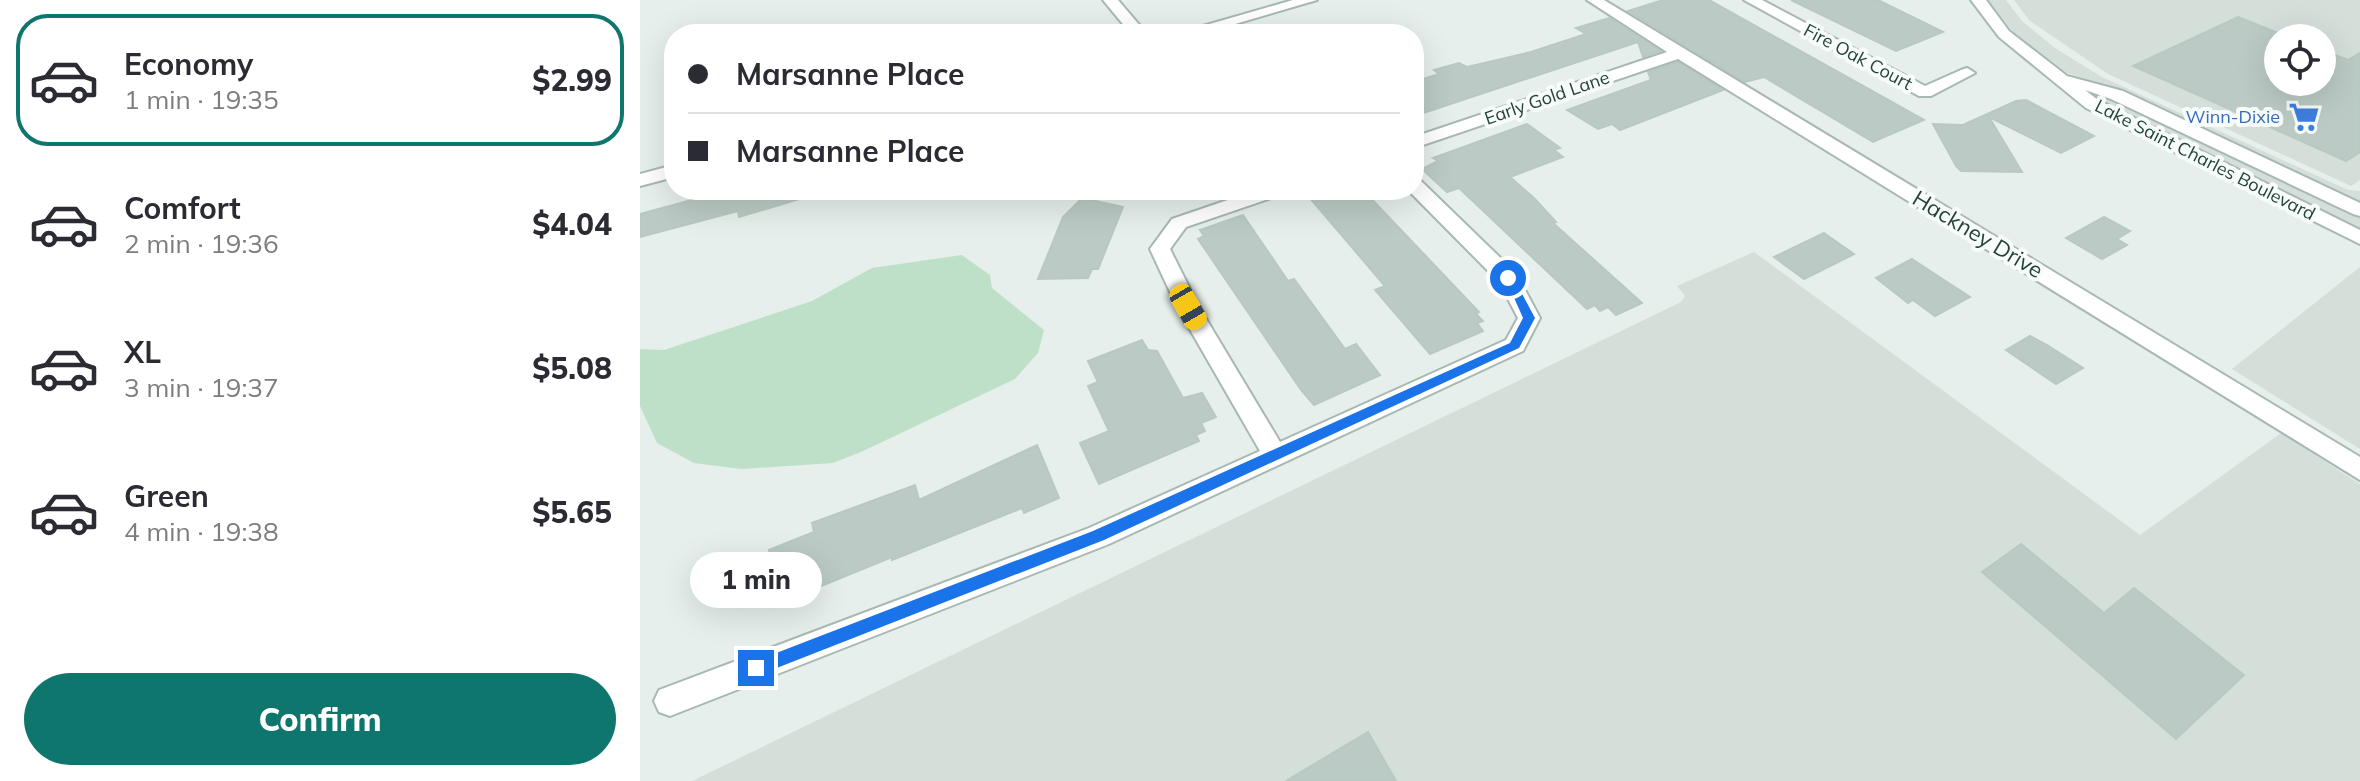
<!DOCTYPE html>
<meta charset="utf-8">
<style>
body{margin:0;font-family:Mulish,sans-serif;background:#f2f2f3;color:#2b2b33;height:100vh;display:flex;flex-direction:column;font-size:30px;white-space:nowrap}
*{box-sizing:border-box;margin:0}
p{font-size:26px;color:#7c7c81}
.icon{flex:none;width:44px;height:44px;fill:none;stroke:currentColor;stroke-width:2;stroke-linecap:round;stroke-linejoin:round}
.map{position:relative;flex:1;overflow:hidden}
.side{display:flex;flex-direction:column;background:#fff;width:640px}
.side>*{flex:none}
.banner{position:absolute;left:24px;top:24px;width:760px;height:176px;border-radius:32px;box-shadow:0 8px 32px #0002;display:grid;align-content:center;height:176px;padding:0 24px;background:#fff}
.fabs{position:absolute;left:1624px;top:24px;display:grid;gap:16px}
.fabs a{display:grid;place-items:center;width:72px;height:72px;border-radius:50%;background:#fff;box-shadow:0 8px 32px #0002;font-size:40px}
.end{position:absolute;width:36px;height:36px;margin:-18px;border:10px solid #1a73e8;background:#fff;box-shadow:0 0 0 4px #fff}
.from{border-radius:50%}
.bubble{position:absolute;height:56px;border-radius:28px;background:#fff;box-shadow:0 8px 32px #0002;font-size:26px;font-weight:800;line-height:56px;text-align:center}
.car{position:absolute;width:24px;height:48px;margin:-24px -12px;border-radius:10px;box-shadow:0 0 6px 2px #0007;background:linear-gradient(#f5c518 24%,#345 0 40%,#f5c518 0 76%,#345 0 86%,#f5c518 0)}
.banner b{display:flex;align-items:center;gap:28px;height:76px;font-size:30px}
.banner b+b{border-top:2px solid #e1e1e2}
.banner i{width:20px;height:20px;background:#2b2b33}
ul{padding:14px 0 0;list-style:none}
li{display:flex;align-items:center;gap:24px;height:132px;margin:0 16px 12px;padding:0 8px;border:4px solid transparent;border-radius:32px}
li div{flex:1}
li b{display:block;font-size:30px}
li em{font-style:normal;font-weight:800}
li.on{border-color:#0f766e}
li>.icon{width:72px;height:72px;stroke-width:1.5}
.button{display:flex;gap:16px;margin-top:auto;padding:16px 24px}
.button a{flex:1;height:92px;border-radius:48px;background:#0f766e;color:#fff;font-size:32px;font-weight:800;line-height:92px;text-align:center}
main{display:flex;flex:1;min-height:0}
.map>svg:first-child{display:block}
</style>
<main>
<section class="side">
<ul>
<li class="on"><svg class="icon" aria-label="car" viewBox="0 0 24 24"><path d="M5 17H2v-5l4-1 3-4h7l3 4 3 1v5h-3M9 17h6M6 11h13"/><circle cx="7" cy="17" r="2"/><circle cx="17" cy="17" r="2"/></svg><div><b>Economy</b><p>1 min · 19:35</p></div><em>$2.99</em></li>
<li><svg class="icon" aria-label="car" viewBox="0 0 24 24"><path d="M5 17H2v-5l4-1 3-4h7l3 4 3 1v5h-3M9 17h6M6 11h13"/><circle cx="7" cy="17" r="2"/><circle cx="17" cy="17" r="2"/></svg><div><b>Comfort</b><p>2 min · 19:36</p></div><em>$4.04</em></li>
<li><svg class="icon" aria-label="car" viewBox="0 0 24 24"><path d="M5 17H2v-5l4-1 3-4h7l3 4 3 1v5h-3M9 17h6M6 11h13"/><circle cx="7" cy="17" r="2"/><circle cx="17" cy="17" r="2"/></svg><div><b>XL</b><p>3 min · 19:37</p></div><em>$5.08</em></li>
<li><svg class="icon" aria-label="car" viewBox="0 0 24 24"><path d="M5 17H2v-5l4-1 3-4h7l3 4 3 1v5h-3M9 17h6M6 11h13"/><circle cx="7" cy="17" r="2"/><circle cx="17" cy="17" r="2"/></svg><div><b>Green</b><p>4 min · 19:38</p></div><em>$5.65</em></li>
</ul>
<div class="button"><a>Confirm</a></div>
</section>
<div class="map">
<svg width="1720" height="781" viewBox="0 0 1720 781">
<rect width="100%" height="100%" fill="#e6efeb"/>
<g fill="#d4dfda" fill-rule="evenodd">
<polygon points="1348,0 1366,0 1382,21 1415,48 1462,77 1708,190 1720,191 1720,203 1491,94 1422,71 1374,33"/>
<path d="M1374 0H1720V180L1711 186 1468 74 1390 21ZM1638 38H1682V82H1638Z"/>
<polygon points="1447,91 1471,99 1720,218 1720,230 1461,102"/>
<polygon points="1114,252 1500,535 1641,433 1720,484 1720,781 52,781 1041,302 1045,296 1037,286"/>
<polygon points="1720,267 1720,449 1592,369"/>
</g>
<polygon fill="#bfe0c8" points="322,255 350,275 352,288 404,330 398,353 375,379 221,452 193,463 101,469 54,463 17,443 0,406 0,349 24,350 172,301 232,268"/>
<g fill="#bbcac4" stroke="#b8c9c2" stroke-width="2">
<polygon points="1023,0 1069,0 1284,120 1233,142 1124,77 1105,82 988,11"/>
<polygon points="1151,0 1238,0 1303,32 1256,51"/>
<polygon points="1598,17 1638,33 1638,82 1682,82 1682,50 1708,60 1720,53 1720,152 1706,161 1493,66"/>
<polygon points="969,18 1020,51 1003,57 998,42 774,116 774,82 799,74 794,70 819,63 827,67 891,52 946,34 936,28"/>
<polygon points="1038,62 1083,90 980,130 972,124 958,129 927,110 1011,80 1008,72"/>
<polygon points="1386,100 1454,136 1421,153 1349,117 1382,172 1321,171 1316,166 1293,124 1323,125 1376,101"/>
<polygon points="887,124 920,148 914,150 923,157 870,177 894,198 916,222 913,223 1002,303 976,315 968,307 960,311 955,305 947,309 819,188 807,192 782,169 798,161 793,158"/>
<polygon points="88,190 168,190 169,196 99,217 98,211 0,237 0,214"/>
<polygon points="663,190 723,190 839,312 836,314 843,321 837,323 843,331 790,354 735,290 745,286"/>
<polygon points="442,198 483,207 458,269 452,269 448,278 398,279 423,217"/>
<polygon points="603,215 648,281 654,279 705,349 716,344 740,375 674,405 661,390 558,239 564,236 560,230"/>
<polygon points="1464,217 1490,231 1477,239 1487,245 1462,259 1426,238"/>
<polygon points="1184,233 1214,254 1164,279 1134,257"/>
<polygon points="1272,259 1307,282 1330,297 1295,316 1273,300 1268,303 1236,278"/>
<polygon points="1390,336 1407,345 1443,368 1416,384 1366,350"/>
<polygon points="502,340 508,350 517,351 543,398 562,393 576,417 561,423 565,431 556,435 559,441 459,484 440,443 469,431 448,386 458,382 448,361"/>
<polygon points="397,445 419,498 384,513 382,508 252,560 252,557 137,604 129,550 174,532 172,523 275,485 279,500"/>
<polygon points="1381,544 1464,613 1494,588 1604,675 1536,739 1342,572"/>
<polygon points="728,732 756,781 646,781"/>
</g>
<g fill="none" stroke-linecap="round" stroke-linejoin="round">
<g stroke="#a8b8b2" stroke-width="4">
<g id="minor">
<polygon points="463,0 478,0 507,34 491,34"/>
<polygon points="947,0 964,0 1720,457 1720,480 1038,59 774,148 774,137 1027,52"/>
<polygon points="1104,0 1122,0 1285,86 1321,70 1327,68 1335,73 1291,96 1279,96"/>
<polygon points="1331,0 1346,0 1369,31 1427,76 1483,91 1720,203 1720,216 1713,214 1471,99 1445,90 1458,100 1720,230 1720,244 1446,108 1359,37"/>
<polygon points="774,179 781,181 876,273 900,318 883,351 469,544 30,716 19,712 14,701 19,690 449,528 620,451 537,307 510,249 532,219 617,190 646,190 643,194 546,227 530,249 559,307 640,442 866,340 878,318 859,282 768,190 774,190"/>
</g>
</g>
<g stroke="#a8b8b2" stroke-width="4">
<g id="tertiary">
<polygon points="653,0 677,0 561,34 535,34"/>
<polygon points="34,165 34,177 0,186 0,174"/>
</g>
</g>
<use href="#minor" fill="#fff" fill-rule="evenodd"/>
<use href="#tertiary" fill="#fff" fill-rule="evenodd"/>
</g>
<polygon fill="#1a73e8" points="864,275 872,275 895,318 879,348 464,540 116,676 110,674 110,663 453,531 870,343 883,318"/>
<defs>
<g id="supermarket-bare" transform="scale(2.4)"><path d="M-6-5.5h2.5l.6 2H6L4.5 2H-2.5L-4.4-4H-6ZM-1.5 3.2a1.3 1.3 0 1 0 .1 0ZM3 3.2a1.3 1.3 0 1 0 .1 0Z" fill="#3f7fe0" stroke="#f7fbf9" stroke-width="2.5" paint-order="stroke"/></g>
</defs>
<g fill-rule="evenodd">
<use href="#supermarket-bare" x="1664" y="117"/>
</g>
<g text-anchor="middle" stroke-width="8" stroke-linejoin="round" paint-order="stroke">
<g font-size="18" fill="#24423a" stroke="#f7fbf9">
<text transform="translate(1218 57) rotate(28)" y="6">Fire Oak Court</text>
<text transform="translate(907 98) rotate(-19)" y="6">Early Gold Lane</text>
<text transform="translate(1565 160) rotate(27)" y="6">Lake Saint Charles Boulevard</text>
</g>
<g font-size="18" fill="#366cbe" stroke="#f7fbf9" text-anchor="end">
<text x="1640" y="123">Winn-Dixie</text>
</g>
<g font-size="22" fill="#24423a" stroke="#f7fbf9">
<text transform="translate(1338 234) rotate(31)" y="8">Hackney Drive</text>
</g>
</g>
</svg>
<div class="fabs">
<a><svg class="icon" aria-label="locate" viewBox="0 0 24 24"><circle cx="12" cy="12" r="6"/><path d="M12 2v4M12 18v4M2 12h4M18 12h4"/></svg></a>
</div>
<i class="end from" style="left:868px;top:278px"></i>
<i class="end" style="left:116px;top:668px"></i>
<div class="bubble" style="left:50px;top:552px;width:132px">1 min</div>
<i class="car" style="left:548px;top:307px;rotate:150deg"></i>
<div class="banner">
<b><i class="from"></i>Marsanne Place</b>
<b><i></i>Marsanne Place</b>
</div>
</div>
</main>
